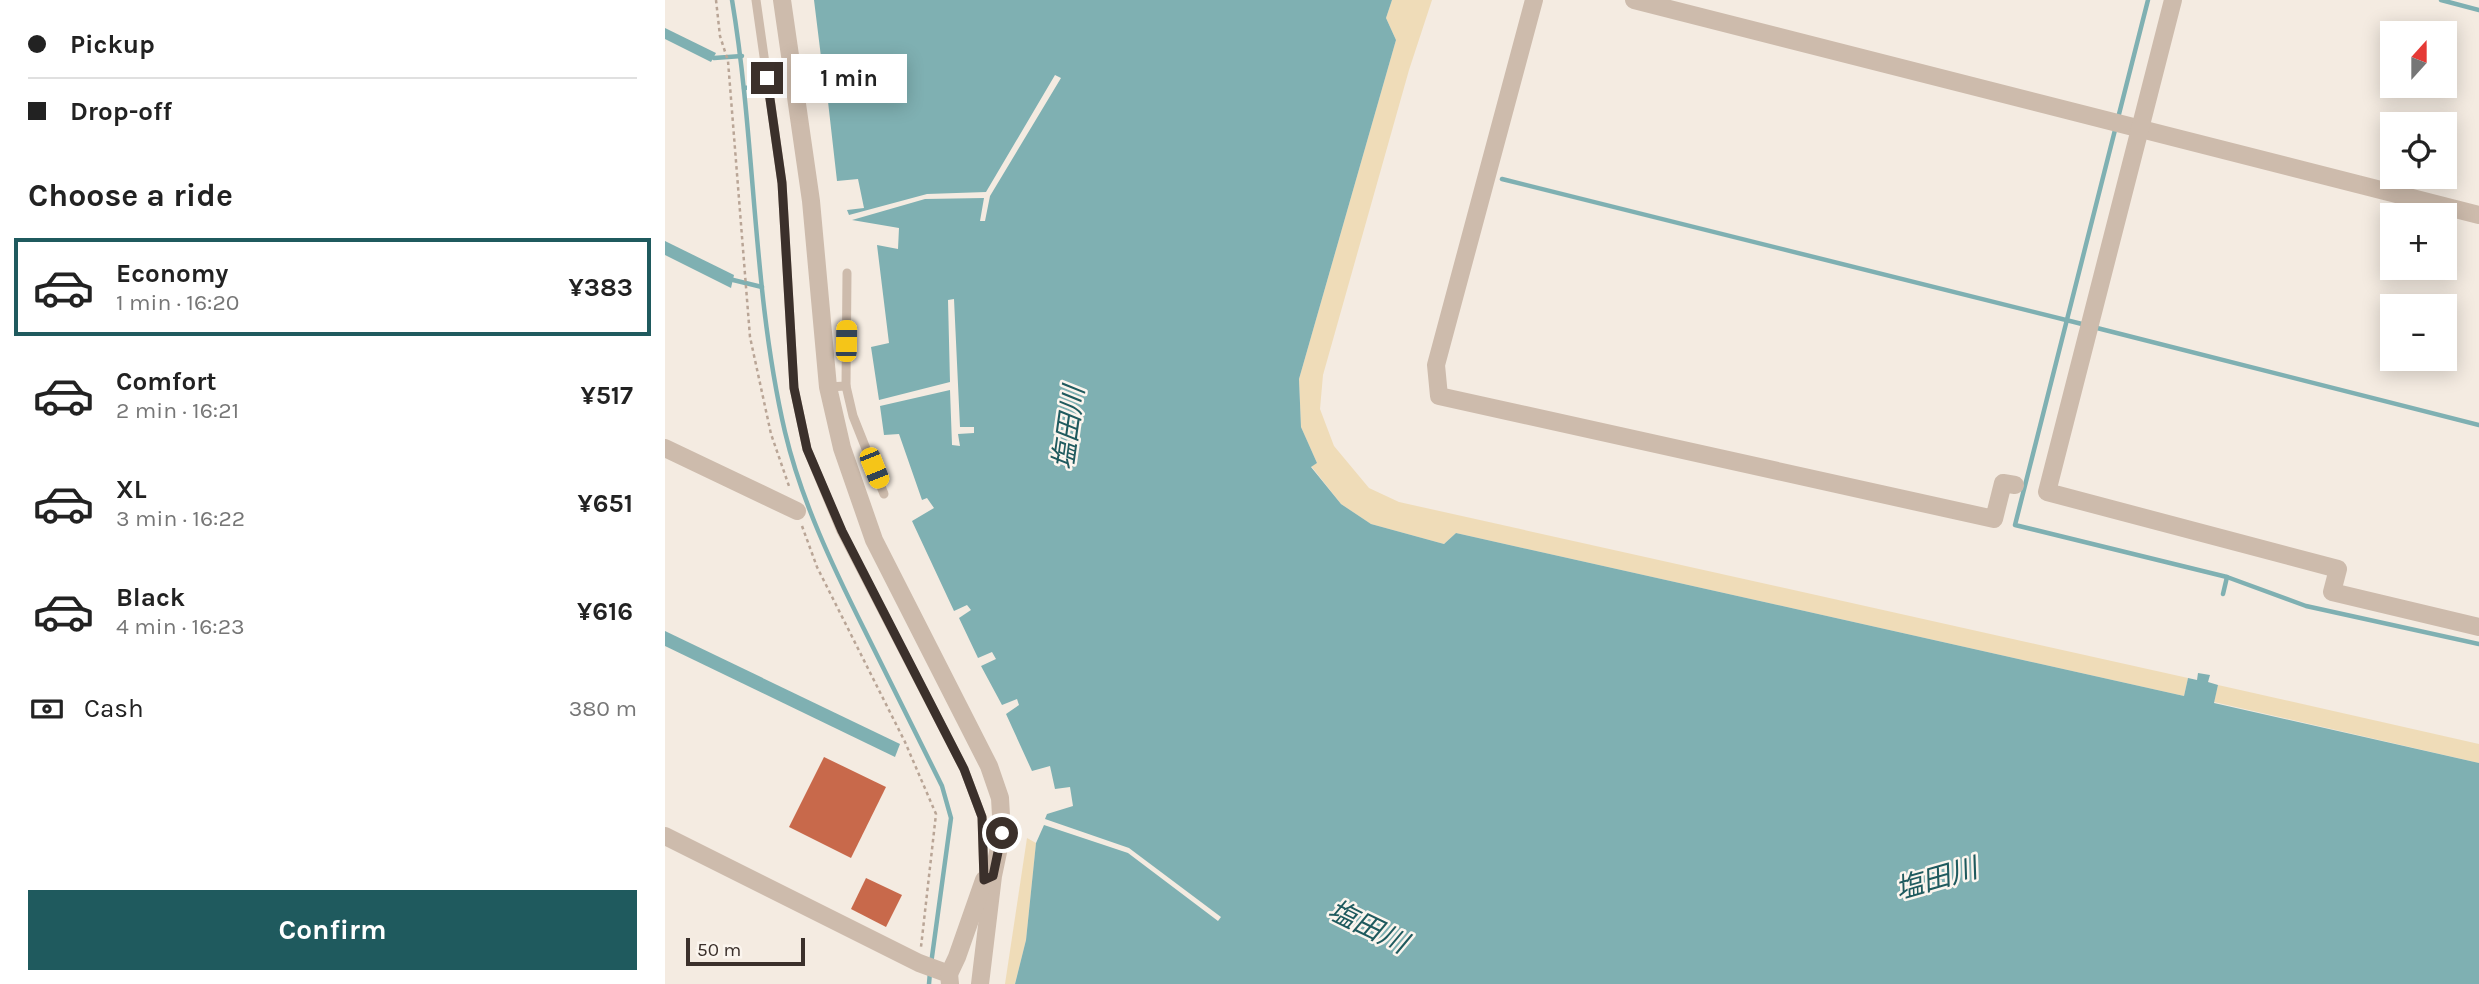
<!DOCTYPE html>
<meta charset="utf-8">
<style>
body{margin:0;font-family:Karla,"Noto Sans JP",sans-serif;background:#f2f2f2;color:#222;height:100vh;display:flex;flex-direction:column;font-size:26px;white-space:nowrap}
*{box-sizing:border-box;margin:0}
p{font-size:23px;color:#767676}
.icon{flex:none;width:38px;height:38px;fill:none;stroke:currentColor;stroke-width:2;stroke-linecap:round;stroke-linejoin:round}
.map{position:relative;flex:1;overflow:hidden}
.details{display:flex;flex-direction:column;background:#fff;width:665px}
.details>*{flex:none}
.hud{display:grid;align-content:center;height:154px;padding:0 28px;background:#fff}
.needle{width:46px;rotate:21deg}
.controls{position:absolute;left:1715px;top:21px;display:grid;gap:14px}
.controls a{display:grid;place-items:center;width:77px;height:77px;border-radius:0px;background:#fff;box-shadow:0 4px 18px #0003;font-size:35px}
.scale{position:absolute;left:21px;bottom:18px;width:119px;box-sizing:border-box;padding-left:7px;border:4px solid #3b302b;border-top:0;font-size:19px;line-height:24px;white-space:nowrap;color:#3b302b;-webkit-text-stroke:5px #fbf5ee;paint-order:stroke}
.end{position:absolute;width:32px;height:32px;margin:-16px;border:9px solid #3b302b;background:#fff;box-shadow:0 0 0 4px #fff}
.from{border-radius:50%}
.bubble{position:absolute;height:49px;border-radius:0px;background:#fff;box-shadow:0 4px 18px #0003;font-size:23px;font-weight:700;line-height:49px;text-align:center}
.car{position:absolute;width:21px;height:42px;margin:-21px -10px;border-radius:9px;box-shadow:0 0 5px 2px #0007;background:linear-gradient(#f5c518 24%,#345 0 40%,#f5c518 0 76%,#345 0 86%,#f5c518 0)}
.hud b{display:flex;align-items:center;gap:24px;height:66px;font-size:26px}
.hud b+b{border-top:2px solid #e0e0e0}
.hud i{width:18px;height:18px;background:#222}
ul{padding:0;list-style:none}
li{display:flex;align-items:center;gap:21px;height:98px;margin:0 14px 10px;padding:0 14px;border:4px solid transparent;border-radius:0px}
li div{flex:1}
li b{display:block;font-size:26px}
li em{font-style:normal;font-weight:700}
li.current{border-color:#1f5a5e}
li>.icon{width:63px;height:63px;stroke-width:1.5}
h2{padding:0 28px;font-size:32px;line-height:84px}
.pay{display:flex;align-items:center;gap:18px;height:77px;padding:0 28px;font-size:26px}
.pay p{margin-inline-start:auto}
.cta{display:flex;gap:14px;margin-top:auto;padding:14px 28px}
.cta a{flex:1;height:80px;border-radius:0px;background:#1f5a5e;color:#fff;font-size:28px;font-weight:700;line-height:80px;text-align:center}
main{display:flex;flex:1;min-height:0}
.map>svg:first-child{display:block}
</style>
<main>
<section class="details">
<div class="hud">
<b><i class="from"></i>Pickup</b>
<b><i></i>Drop-off</b>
</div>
<h2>Choose a ride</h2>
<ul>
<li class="current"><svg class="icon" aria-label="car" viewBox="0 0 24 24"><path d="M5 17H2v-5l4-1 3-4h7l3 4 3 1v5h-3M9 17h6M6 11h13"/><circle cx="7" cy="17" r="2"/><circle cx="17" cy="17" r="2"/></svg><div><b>Economy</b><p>1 min · 16:20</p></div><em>¥383</em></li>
<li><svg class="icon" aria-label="car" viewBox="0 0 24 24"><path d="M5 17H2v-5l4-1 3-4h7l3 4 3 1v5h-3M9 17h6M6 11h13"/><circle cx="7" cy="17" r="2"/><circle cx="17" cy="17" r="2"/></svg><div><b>Comfort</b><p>2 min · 16:21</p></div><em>¥517</em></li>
<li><svg class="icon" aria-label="car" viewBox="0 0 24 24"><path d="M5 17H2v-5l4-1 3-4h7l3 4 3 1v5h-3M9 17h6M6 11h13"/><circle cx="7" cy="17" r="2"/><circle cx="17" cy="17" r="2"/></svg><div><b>XL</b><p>3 min · 16:22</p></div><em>¥651</em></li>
<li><svg class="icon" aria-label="car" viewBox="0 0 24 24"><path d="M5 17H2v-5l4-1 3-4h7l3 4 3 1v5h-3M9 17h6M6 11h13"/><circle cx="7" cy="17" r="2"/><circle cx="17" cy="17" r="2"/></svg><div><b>Black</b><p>4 min · 16:23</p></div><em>¥616</em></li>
</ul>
<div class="pay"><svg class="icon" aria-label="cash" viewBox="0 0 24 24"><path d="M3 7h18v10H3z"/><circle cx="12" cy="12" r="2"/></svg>Cash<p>380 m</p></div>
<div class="cta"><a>Confirm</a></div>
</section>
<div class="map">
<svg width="1814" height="984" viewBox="0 0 1814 984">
<rect width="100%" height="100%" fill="#f4ebe1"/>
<g fill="#efdcb8">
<polygon points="727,0 767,0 744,70 658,375 655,409 669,446 704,488 734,502 1523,678 1519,696 791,533 779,544 706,524 676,504 646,466 652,463 636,427 634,379 731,40 721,18"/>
<polygon points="1553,685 1814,744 1814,763 1549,702"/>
<polygon points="362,838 371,843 361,940 350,984 340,984"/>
</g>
<g fill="#7fb0b2">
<polygon points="149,0 727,0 721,18 731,40 634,379 636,427 652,463 646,467 676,504 706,524 779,544 791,533 1519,696 1523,678 1532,680 1533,673 1545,675 1543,682 1553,685 1549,703 1814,763 1814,984 350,984 361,940 371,843 379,825 463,853 553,921 556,917 464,848 380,819 382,814 408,806 405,787 390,789 385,766 367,771 341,714 354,705 352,699 337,705 316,666 331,659 327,652 313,658 294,618 306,610 302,605 289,611 247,521 269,508 262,498 257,500 234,434 219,435 215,406 285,390 287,445 295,446 293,434 309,433 309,427 295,427 289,299 283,300 285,382 214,400 206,347 224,343 212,245 233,249 234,228 187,220 260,199 319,198 315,221 320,221 325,196 396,78 390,75 321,192 262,194 184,215 182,210 199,208 193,179 172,181 161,84 173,82 169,60 157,65"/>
<polygon points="0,28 51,53 46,62 0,39"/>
<polygon points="0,241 69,275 66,288 0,255"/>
<polygon points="0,631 235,744 230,757 0,646"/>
</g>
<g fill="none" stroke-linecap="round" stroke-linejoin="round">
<g stroke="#7fb0b2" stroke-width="4.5">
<path d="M67 0C91 143 87 290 120 432 136 500 168 567 199 629 225 681 251 734 277 786L286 818 266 964"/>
<polyline points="1776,0 1814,10"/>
<polyline points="45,56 49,58 77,56"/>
<polyline points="163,73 176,73"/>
<polyline points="79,88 90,87"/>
<polyline points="1453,118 1483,0"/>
<polyline points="1451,126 1350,525 1562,577 1558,594"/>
<polyline points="837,179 1417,324"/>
<polyline points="64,279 97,287"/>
<polyline points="1432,328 1814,425"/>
<polyline points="1562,577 1641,606 1814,644"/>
<polyline points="264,984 265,972"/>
</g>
</g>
<g fill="#c8694b">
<polygon points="159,757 221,787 186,858 124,827"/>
<polygon points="201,878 237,895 221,927 186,909"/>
</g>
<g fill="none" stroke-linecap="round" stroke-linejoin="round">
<g stroke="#b9a596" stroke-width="2.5" stroke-dasharray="3.5 3.5" stroke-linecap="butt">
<polyline points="51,0 55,36 63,61 85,337 106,434 125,489"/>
<polyline points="137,526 152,567 240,742 271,814 256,947"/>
</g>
<g stroke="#cdbbac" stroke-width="9">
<polyline points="91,0 117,183 129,388 142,449 176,531 299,769 317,817 319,880"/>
<polyline points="181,386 182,273"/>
<polyline points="163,387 181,386 188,416 219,494"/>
</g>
<g stroke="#cdbbac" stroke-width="18">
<polyline points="117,0 146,201 163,387 177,448 209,540 324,766 335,798 337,833 328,876 315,984"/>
<polyline points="869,0 771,365 774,396 1329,519 1338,483 1350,485"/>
<polyline points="969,0 1814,215"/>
<polyline points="1508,0 1382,492 1673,569 1667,592 1814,627"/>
<polyline points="0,448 132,511"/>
<polyline points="0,836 254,963 284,974 285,984"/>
<polyline points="284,974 292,957 319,880 325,878"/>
</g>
</g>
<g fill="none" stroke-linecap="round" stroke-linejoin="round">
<polyline stroke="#3b302b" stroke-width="9" points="102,78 117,183 129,388 142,449 177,531 299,769 317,817 319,880 328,876 337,833"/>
</g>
<g text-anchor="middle" stroke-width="5" stroke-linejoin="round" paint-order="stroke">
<g font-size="28" font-style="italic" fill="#1f5a5e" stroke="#fbf5ee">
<text transform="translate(403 428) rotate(-82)" y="10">塩田川</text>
<text transform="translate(1271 878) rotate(-16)" y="10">塩田川</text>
<text transform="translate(703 926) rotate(26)" y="10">塩田川</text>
</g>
</g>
</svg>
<div class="controls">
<a><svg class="needle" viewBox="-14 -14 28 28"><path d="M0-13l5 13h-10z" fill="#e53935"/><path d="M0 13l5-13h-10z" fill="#767676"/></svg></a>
<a><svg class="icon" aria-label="locate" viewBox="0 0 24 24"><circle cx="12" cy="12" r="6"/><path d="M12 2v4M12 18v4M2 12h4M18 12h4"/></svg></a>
<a>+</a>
<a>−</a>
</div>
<div class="scale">50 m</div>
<i class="end from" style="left:337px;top:833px"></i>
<i class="end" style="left:102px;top:78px"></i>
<div class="bubble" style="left:126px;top:54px;width:116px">1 min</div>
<i class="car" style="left:181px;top:341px;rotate:1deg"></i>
<i class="car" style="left:209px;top:468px;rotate:158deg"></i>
</div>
</main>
